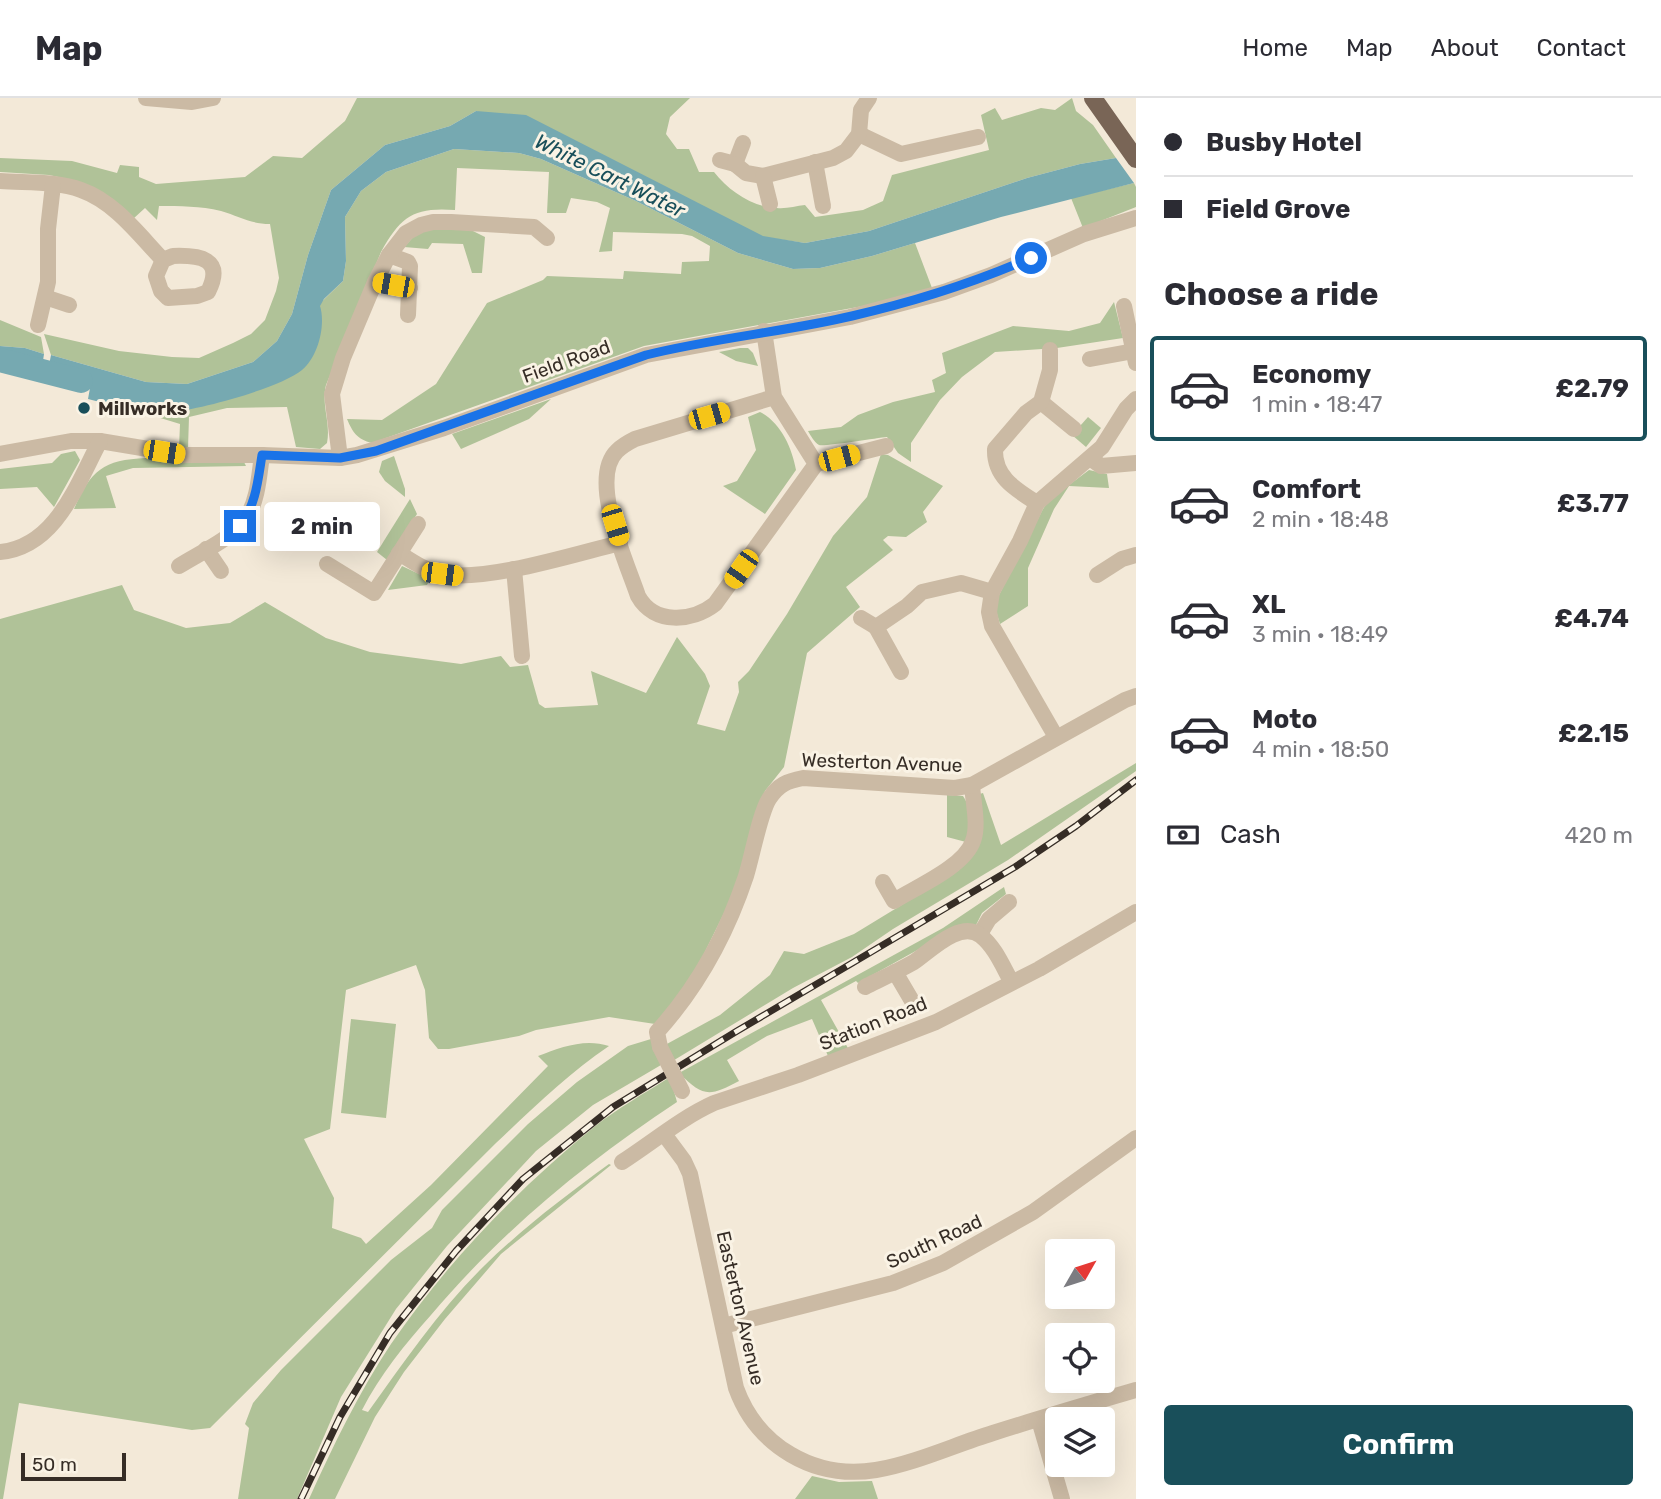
<!DOCTYPE html>
<meta charset="utf-8">
<style>
body{margin:0;font-family:Rubik,sans-serif;background:#f7f7f7;color:#2b2b33;height:100vh;display:flex;flex-direction:column;font-size:26px;white-space:nowrap}
*{box-sizing:border-box;margin:0}
p{font-size:23px;color:#7c7c81}
.icon{flex:none;width:38px;height:38px;fill:none;stroke:currentColor;stroke-width:2;stroke-linecap:round;stroke-linejoin:round}
.map{position:relative;flex:1;overflow:hidden}
.drawer{display:flex;flex-direction:column;background:#fff;width:525px}
.drawer>*{flex:none}
.banner{display:grid;align-content:center;height:154px;padding:0 28px;background:#fff}
.needle{width:46px;rotate:51deg}
.tools{position:absolute;left:1045px;top:1141px;display:grid;gap:14px}
.tools a{display:grid;place-items:center;width:70px;height:70px;border-radius:7px;background:#fff;box-shadow:0 7px 28px #0002;font-size:35px}
.scale{position:absolute;left:21px;bottom:18px;width:105px;box-sizing:border-box;padding-left:7px;border:4px solid #362d26;border-top:0;font-size:19px;line-height:24px;white-space:nowrap;color:#362d26;-webkit-text-stroke:5px #faf3e5;paint-order:stroke}
.end{position:absolute;width:32px;height:32px;margin:-16px;border:9px solid #1a73e8;background:#fff;box-shadow:0 0 0 4px #fff}
.from{border-radius:50%}
.bubble{position:absolute;height:49px;border-radius:7px;background:#fff;box-shadow:0 7px 28px #0002;font-size:23px;font-weight:700;line-height:49px;text-align:center}
.car{position:absolute;width:21px;height:42px;margin:-21px -10px;border-radius:9px;box-shadow:0 0 5px 2px #0007;background:linear-gradient(#f5c518 24%,#345 0 40%,#f5c518 0 76%,#345 0 86%,#f5c518 0)}
.banner b{display:flex;align-items:center;gap:24px;height:66px;font-size:26px}
.banner b+b{border-top:2px solid #e1e1e2}
.banner i{width:18px;height:18px;background:#2b2b33}
ul{padding:0;list-style:none}
li{display:flex;align-items:center;gap:21px;height:105px;margin:0 14px 10px;padding:0 14px;border:4px solid transparent;border-radius:7px}
li div{flex:1}
li b{display:block;font-size:26px}
li em{font-style:normal;font-weight:700}
li.selected{border-color:#194f5a}
li>.icon{width:63px;height:63px;stroke-width:1.5}
h2{padding:0 28px;font-size:32px;line-height:84px}
.pay{display:flex;align-items:center;gap:18px;height:77px;padding:0 28px;font-size:26px}
.pay p{margin-inline-start:auto}
.button{display:flex;gap:14px;margin-top:auto;padding:14px 28px}
.button a{flex:1;height:80px;border-radius:7px;background:#194f5a;color:#fff;font-size:28px;font-weight:700;line-height:80px;text-align:center}
header{display:flex;align-items:center;gap:42px;box-sizing:border-box;height:98px;padding:0 35px;background:#fff;border-bottom:2px solid #e1e1e2}
header strong{font-size:33px}
nav{display:flex;gap:38px;margin-inline-start:auto;font-size:24px}
main{display:flex;flex:1;min-height:0}
.map>svg:first-child{display:block}
</style>
<header>
<strong>Map</strong>
<nav><a>Home</a><a>Map</a><a>About</a><a>Contact</a></nav>
</header>
<main>
<div class="map">
<svg width="1136" height="1401" viewBox="0 0 1136 1401">
<rect width="100%" height="100%" fill="#f3e9d8"/>
<g fill="#b0c298">
<path d="M357 0H690L670 19 666 36 677 51H689L699 74H714C729 93 752 109 777 110 786 111 796 108 805 107L815 119 863 112 883 103 892 77 989 52 981 17 995 10 1002 22 1041 10 1055 12 1072 0 1076 13 1093 27 1116 60 1080 66 1027 80 869 133 805 145 763 139 694 104 476 13 450 28 385 47 331 92 308 157 292 216 277 243 253 264 187 286 146 284 51 257 44 236 119 253 172 259 199 260 233 245 251 236 265 222 276 193 279 180 270 126C250 126 239 118 221 113 200 108 180 108 159 108L157 122 145 110 133 121 72 82 49 77 0 74V60L72 63 117 75 120 67 139 69V79L156 86 245 79 273 58 302 60 345 23Z"/>
<path d="M454 51 519 55 541 61 636 103 738 155 793 171 820 170 872 158 915 145 932 190 885 204 644 248 372 345C357 341 353 335 347 321L382 322 436 286 487 205 543 182 547 178 623 181 624 173 681 176 682 164 709 163 710 148 692 138 682 136 613 134 612 153 599 154 610 110 597 104 571 100 566 115H547L549 74 457 70 455 112C414 109 401 118 381 154L326 287C321 307 331 325 327 345L320 351 296 349 287 309 227 310 189 319 188 350H179L180 326 131 311 218 304 343 183 346 163 345 119 361 93 386 74Z"/>
<polygon points="1134,85 1136,89 1136,109 1083,130 1071,100"/>
<polygon points="433,130 467,130 485,139 482,175 472,175 463,146 432,145 428,151 404,149 418,134"/>
<path d="M1114 204 1123 240 1057 250 995 254 962 279 940 302 911 345V364L898 355 887 339C876 340 823 349 819 347 814 344 811 338 808 333L841 329 858 317 893 304 935 294 932 282 946 275 942 255 1013 228 1069 233 1100 225Z"/>
<polygon points="0,222 41,239 44,256 25,250 0,248"/>
<polygon points="740,250 748,250 753,255 758,268 736,263 719,254"/>
<polygon points="551,301 529,321 461,351 452,336"/>
<path d="M760 314C781 325 792 350 796 372L765 416 723 388 737 383 756 352 748 319Z"/>
<polygon points="1088,319 1101,330 1086,349 1072,337"/>
<polygon points="75,353 80,362 54,409 37,389 0,391 0,371 52,365 61,356"/>
<path d="M881 356 888 357 943 388 923 414 927 424 906 439 888 438 883 442 893 452 846 489 860 509 807 555 784 669 765 693 734 795 689 886 655 926 609 919 536 932 519 938 449 951H438L429 940 425 892 416 867 346 892 330 1031 304 1041 334 1100 332 1130 361 1140 366 1146 431 1087 548 968 538 958C561 949 585 940 609 948 568 976 532 1011 496 1045L210 1330 192 1332 19 1305 3 1401H0V521L122 487 134 512 186 530 230 525 265 504 326 540 370 554 461 566 501 558 510 569 528 567 539 606 545 610 598 607 591 573 646 595 677 539 705 576 710 588 697 626 725 633 739 594 738 584 749 573 787 516 833 438 867 399Z"/>
<polygon points="394,358 405,391 405,399 385,383 379,374 382,363"/>
<path d="M146 360 184 365 244 364 246 368 133 370 106 378 116 410 74 411C91 372 103 362 146 360Z"/>
<polygon points="1089,372 1107,376 1109,390 1069,388 1054,411 1028,470 1028,508 1000,526 996,513 996,503 1043,411 1049,402"/>
<polygon points="410,401 417,416 387,462 377,454"/>
<polygon points="402,468 430,481 427,487 388,492"/>
<polygon points="1136,665 1136,673 1008,762 893,831 852,859 793,890 671,964 665,947 720,917 770,877 784,853 804,856 854,836 959,772 976,697 983,695 1001,747"/>
<path d="M947 697 963 698C972 711 970 729 966 744L947 739Z"/>
<path d="M1004 789 1006 796 982 815 976 827 930 845 858 885 856 883 821 902 849 952 828 958 812 921 767 938 727 962 739 983C709 999 703 999 679 975L943 830Z"/>
<polygon points="351,921 396,926 386,1020 341,1015"/>
<polygon points="651,941 661,967 593,1007 536,1053 447,1148 396,1211 341,1299 297,1401 238,1401 249,1330 245,1326 253,1305 281,1272 391,1162 432,1130 442,1112 528,1026 577,984 628,948"/>
<path d="M670 979 677 1004C586 1064 502 1133 431 1217 405 1246 380 1277 362 1312L368 1314C404 1264 440 1211 484 1168 523 1130 565 1098 609 1066L611 1067 501 1156 445 1221 404 1274 375 1319 335 1401H309C333 1348 359 1294 391 1246 448 1163 517 1092 594 1029 618 1010 645 995 670 979Z"/>
<polygon points="812,1378 839,1384 872,1383 878,1401 795,1401"/>
</g>
<g fill="#76a9b1">
<path d="M476 13 526 17 763 138 805 145 869 133 1027 80 1080 66 1116 60 1134 85 1001 119 872 158 820 170 793 171 738 155 636 103 541 61 519 55 454 51 386 74 361 93 345 119 346 163 343 183 324 201 320 208C326 227 318 259 302 272 280 290 199 312 170 314 157 315 145 312 132 310L131 312 88 301 90 290 46 283 51 257 146 284 187 286 253 264 277 243 292 216 308 157 331 92 385 47 450 28Z"/>
<polygon points="0,248 25,250 44,256 40,282 0,273"/>
</g>
<g fill="none" stroke-linecap="round" stroke-linejoin="round">
<polyline stroke="#76a9b1" stroke-width="24" points="0,262 81,283"/>
<g stroke="#cbbaa4" stroke-width="16">
<polyline points="146,0 192,4 213,0"/>
<polyline points="859,36 901,56 978,39"/>
<polyline points="720,62 735,66 743,45"/>
<polyline points="815,64 823,108"/>
<polyline points="735,66 746,75 763,78 833,60 846,53 859,36 861,12 869,0"/>
<polyline points="763,78 770,106"/>
<path d="M0 83C26 85 57 83 81 92 115 104 139 137 163 162"/>
<polyline points="389,157 408,164 410,168 408,217"/>
<path d="M173 158C199 157 225 160 208 194L197 198 168 200 161 193 156 178 163 162Z"/>
<polyline points="375,184 410,190"/>
<polyline points="45,199 69,207"/>
<polyline points="1124,208 1136,265"/>
<polyline points="38,227 48,184 48,131 53,87"/>
<path d="M764 233 774 299 816 366 715 506C692 524 654 527 638 498 627 465 588 381 617 353 622 348 629 344 635 341L774 299"/>
<polyline points="1090,261 1134,253"/>
<polyline points="1041,304 1074,331"/>
<polyline points="0,356 71,343 100,343 184,357 262,357 340,360 357,357 444,330 646,257 850,219 944,194 991,177 1084,136 1136,120"/>
<polyline points="340,360 332,296 343,260 375,184 389,157 406,135 421,127 433,124 451,124 534,129 547,140"/>
<polyline points="1090,360 1101,368 1136,365"/>
<polyline points="816,366 886,348"/>
<path d="M1037 405C1015 391 994 379 995 351L1026 315 1041 304 1050 272V252"/>
<polyline points="206,451 221,473"/>
<path d="M0 454C56 449 77 386 100 343"/>
<path d="M399 455C413 464 426 473 443 476 487 484 575 456 620 445"/>
<polyline points="327,466 374,495 418,426"/>
<path d="M179 468C198 456 234 439 246 421 258 402 259 378 262 357"/>
<polyline points="514,471 522,558"/>
<polyline points="1097,477 1122,461 1136,457"/>
<polyline points="992,494 989,514 992,528 1056,639"/>
<polyline points="861,520 876,529"/>
<polyline points="901,574 876,529 907,508 922,494 961,485 992,494 1020,443 1037,405 1102,349 1126,311 1136,301"/>
<path d="M883 784 894 803C916 789 964 769 973 743 979 728 973 704 972 687"/>
<polyline points="980,836 989,821 1009,804"/>
<polyline points="895,874 915,908"/>
<path d="M865 889C881 881 898 873 914 864 930 853 961 821 981 838 995 849 1003 869 1011 883"/>
<path d="M660 949 657 934C697 890 727 835 746 778 752 759 760 715 769 701 778 687 787 683 803 680L955 690 972 687 1125 602 1136 598"/>
<path d="M664 1036 684 1063 690 1076 736 1290C757 1348 814 1382 876 1372 916 1365 954 1347 993 1335 1040 1320 1088 1306 1136 1292"/>
<path d="M622 1064C653 1044 681 1020 714 1005L798 977 936 924 1039 871 1136 814"/>
<polyline points="723,1228 893,1185 943,1165 1033,1114 1136,1040"/>
<polyline points="1039,1322 1062,1401"/>
</g>
<polyline stroke="#796556" stroke-width="18" points="1093,0 1136,61"/>
<g stroke="#362d26" stroke-width="7">
<polyline id="rail" points="301,1401 340,1319 390,1235 456,1153 523,1081 613,1009 737,933 1015,769 1076,728 1136,682"/>
</g>
<use href="#rail" stroke="#faf3e5" stroke-width="4.5" stroke-dasharray="13" stroke-linecap="butt"/>
<polyline stroke="#cbbaa4" stroke-width="16" points="660,949 682,993"/>
</g>
<g fill="none" stroke-linecap="round" stroke-linejoin="round">
<path stroke="#1a73e8" stroke-width="9" d="M240 428C256 407 258 382 262 357L340 360 376 353 646 257C714 240 784 234 852 218 914 204 973 185 1031 160"/>
</g>
<circle fill="#194f5a" stroke="#faf3e5" stroke-width="2.5" cx="84" cy="310" r="7"/>
<g text-anchor="middle" stroke-width="6" stroke-linejoin="round" paint-order="stroke">
<g font-size="19" fill="#362d26" stroke="#faf3e5">
<text transform="translate(566 263) rotate(-20)" y="7">Field Road</text>
<text transform="translate(882 664) rotate(2)" y="7">Westerton Avenue</text>
<text transform="translate(873 925) rotate(-22)" y="7">Station Road</text>
<text transform="translate(934 1143) rotate(-25)" y="7">South Road</text>
<text transform="translate(741 1210) rotate(77)" y="7">Easterton Avenue</text>
</g>
<g font-size="19" font-weight="bold" fill="#362d26" stroke="#faf3e5" text-anchor="start">
<text x="98" y="317">Millworks</text>
</g>
<g font-size="21" font-style="italic" fill="#194f5a" stroke="#faf3e5">
<text transform="translate(610 78) rotate(26)" y="7">White Cart Water</text>
</g>
</g>
</svg>
<div class="tools">
<a><svg class="needle" viewBox="-14 -14 28 28"><path d="M0-13l5 13h-10z" fill="#e53935"/><path d="M0 13l5-13h-10z" fill="#7c7c81"/></svg></a>
<a><svg class="icon" aria-label="locate" viewBox="0 0 24 24"><circle cx="12" cy="12" r="6"/><path d="M12 2v4M12 18v4M2 12h4M18 12h4"/></svg></a>
<a><svg class="icon" aria-label="layers" viewBox="0 0 24 24"><path d="M12 4l9 5-9 5-9-5zM3 14l9 5 9-5"/></svg></a>
</div>
<div class="scale">50 m</div>
<i class="end from" style="left:1031px;top:160px"></i>
<i class="end" style="left:240px;top:428px"></i>
<div class="bubble" style="left:264px;top:404px;width:116px">2 min</div>
<i class="car" style="left:393px;top:187px;rotate:280deg"></i>
<i class="car" style="left:709px;top:318px;rotate:74deg"></i>
<i class="car" style="left:164px;top:354px;rotate:99deg"></i>
<i class="car" style="left:839px;top:360px;rotate:75deg"></i>
<i class="car" style="left:615px;top:427px;rotate:163deg"></i>
<i class="car" style="left:741px;top:471px;rotate:215deg"></i>
<i class="car" style="left:442px;top:476px;rotate:97deg"></i>
</div>
<section class="drawer">
<div class="banner">
<b><i class="from"></i>Busby Hotel</b>
<b><i></i>Field Grove</b>
</div>
<h2>Choose a ride</h2>
<ul>
<li class="selected"><svg class="icon" aria-label="car" viewBox="0 0 24 24"><path d="M5 17H2v-5l4-1 3-4h7l3 4 3 1v5h-3M9 17h6M6 11h13"/><circle cx="7" cy="17" r="2"/><circle cx="17" cy="17" r="2"/></svg><div><b>Economy</b><p>1 min · 18:47</p></div><em>£2.79</em></li>
<li><svg class="icon" aria-label="car" viewBox="0 0 24 24"><path d="M5 17H2v-5l4-1 3-4h7l3 4 3 1v5h-3M9 17h6M6 11h13"/><circle cx="7" cy="17" r="2"/><circle cx="17" cy="17" r="2"/></svg><div><b>Comfort</b><p>2 min · 18:48</p></div><em>£3.77</em></li>
<li><svg class="icon" aria-label="car" viewBox="0 0 24 24"><path d="M5 17H2v-5l4-1 3-4h7l3 4 3 1v5h-3M9 17h6M6 11h13"/><circle cx="7" cy="17" r="2"/><circle cx="17" cy="17" r="2"/></svg><div><b>XL</b><p>3 min · 18:49</p></div><em>£4.74</em></li>
<li><svg class="icon" aria-label="car" viewBox="0 0 24 24"><path d="M5 17H2v-5l4-1 3-4h7l3 4 3 1v5h-3M9 17h6M6 11h13"/><circle cx="7" cy="17" r="2"/><circle cx="17" cy="17" r="2"/></svg><div><b>Moto</b><p>4 min · 18:50</p></div><em>£2.15</em></li>
</ul>
<div class="pay"><svg class="icon" aria-label="cash" viewBox="0 0 24 24"><path d="M3 7h18v10H3z"/><circle cx="12" cy="12" r="2"/></svg>Cash<p>420 m</p></div>
<div class="button"><a>Confirm</a></div>
</section>
</main>
